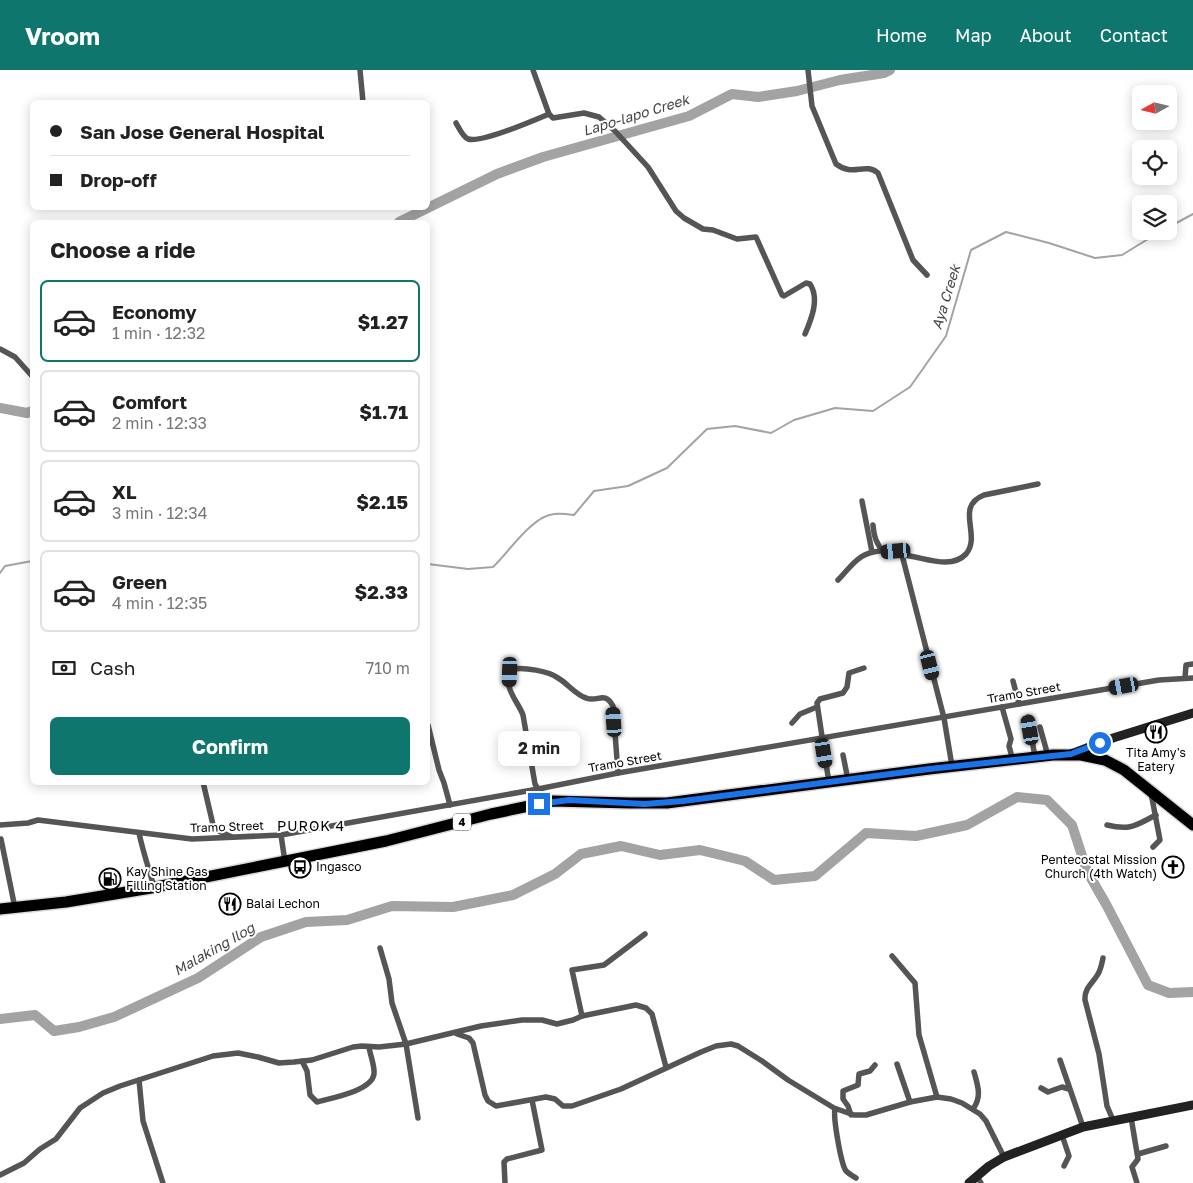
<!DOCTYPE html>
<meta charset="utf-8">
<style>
body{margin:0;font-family:"Golos Text",sans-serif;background:#f2f2f2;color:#222;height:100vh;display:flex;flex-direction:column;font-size:19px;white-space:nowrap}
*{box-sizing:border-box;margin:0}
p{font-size:16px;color:#767676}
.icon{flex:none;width:28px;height:28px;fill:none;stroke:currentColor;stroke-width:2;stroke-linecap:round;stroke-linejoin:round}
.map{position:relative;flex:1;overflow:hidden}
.details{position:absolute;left:30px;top:150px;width:400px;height:565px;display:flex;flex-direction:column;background:#fff;border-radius:8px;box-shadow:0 2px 12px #0003}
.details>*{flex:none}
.guide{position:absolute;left:30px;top:30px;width:400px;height:110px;border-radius:8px;box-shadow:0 2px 12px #0003;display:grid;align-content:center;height:110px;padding:0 20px;background:#fff}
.needle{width:32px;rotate:262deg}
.controls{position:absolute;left:1132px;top:15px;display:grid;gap:10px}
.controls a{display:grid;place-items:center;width:45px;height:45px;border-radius:8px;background:#fff;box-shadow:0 2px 12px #0003;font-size:25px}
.end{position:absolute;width:22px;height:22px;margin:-11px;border:6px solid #1a73e8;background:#fff;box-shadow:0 0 0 2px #fff}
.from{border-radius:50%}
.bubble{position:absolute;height:35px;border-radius:8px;background:#fff;box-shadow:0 2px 12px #0003;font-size:16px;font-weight:700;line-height:35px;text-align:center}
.car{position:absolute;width:15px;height:30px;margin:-15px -8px;border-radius:6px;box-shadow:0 0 4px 1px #0007;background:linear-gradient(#222 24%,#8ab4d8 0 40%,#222 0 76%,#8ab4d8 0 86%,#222 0)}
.guide b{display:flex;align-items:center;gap:18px;height:48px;font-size:19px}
.guide b+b{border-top:1px solid #e0e0e0}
.guide i{width:12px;height:12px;background:#222}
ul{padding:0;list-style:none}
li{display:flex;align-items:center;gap:15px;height:82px;margin:0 10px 8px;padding:0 10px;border:2px solid #e0e0e0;border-radius:8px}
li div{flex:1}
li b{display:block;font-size:19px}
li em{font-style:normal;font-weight:700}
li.active{border-color:#0f766e}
li>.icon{width:45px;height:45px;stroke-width:1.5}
h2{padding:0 20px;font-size:22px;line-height:60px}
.pay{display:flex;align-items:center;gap:12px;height:55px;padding:0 20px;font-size:19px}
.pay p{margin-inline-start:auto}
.button{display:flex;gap:10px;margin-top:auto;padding:10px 20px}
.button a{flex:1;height:58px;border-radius:8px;background:#0f766e;color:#fff;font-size:20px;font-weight:700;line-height:58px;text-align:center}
header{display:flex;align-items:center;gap:30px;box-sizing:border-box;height:70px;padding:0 25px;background:#0f766e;color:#fff}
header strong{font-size:24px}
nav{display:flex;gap:28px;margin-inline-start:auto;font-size:18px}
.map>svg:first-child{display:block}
</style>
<header>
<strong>Vroom</strong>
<nav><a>Home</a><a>Map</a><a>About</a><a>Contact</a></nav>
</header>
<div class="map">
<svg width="1193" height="1113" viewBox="0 0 1193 1113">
<rect width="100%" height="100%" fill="#fff"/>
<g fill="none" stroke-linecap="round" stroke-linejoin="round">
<g stroke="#a3a3a3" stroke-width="2">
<polyline points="1169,157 1193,144"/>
<path d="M428 494 468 499 493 497C509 482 532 446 554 444 560 443 567 444 574 445L594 421 628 416 667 398 707 359 735 356 771 363 794 350 835 338 873 341 910 317 946 266 971 180 1006 162 1049 173 1095 188 1122 185 1161 161"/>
<polyline points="0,503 5,496 32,491"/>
</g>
<g stroke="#a3a3a3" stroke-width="10">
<polyline points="399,152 497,104 543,87 689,46 732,24 758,27 797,21 840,10 884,3 890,0"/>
<polyline points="0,338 27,343 32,341"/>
<polyline points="0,949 35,945 54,961 79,957 114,947 198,908 261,867 306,852 347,850 392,836 453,837 513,825 555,804 581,784 621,776 660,785 700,780 745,791 774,810 815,806 866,763 916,766 967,755 1017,727 1047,730 1072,755 1087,801 1107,836 1148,915 1169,923 1193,922"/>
</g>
<g stroke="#dbdbdb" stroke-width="14">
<polyline id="highway" points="0,839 66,832 151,818 386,771 491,744 553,731 630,733 667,733 929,699 1053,685 1081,685 1105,690 1124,700 1193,755"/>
</g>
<g stroke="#555" stroke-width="5.5">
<polyline points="360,0 363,32"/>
<path d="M533 0 549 44 553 48 584 43 599 47 615 61 648 97 676 141 684 148 703 159 713 160 737 169 756 167 782 225 784 226 806 213 810 214C820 229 811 250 805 264"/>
<path d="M808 0 812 36 836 94C853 107 865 92 878 103L913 190 927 205"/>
<path d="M456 53C459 58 463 67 468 69 481 73 535 50 549 44"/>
<polyline points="0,279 15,287 32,306"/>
<polyline points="862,431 872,482"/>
<path d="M873 455C874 466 876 474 884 482"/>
<path d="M902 485C922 486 950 501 966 484 982 465 954 437 984 425L1038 414"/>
<path d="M838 510C845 503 852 493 861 487 870 481 894 477 902 485L944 648 952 696"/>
<polyline points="1185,608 1186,595 1193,594"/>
<polyline points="1013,611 1019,634"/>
<polyline points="1002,637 1011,669 1009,676 1013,691"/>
<polyline points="1028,647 1035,687"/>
<polyline points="792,653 800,644 817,637"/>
<polyline points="428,655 439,700 444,713 450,735"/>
<polyline points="1040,657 1048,686"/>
<polyline points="843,685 848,710"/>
<polyline points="203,712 214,759 232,767"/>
<polyline points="829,713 817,633 820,629 843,623 847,617 849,603 864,598"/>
<polyline points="1151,723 1160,770 1153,777"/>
<path d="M553 731 538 719 535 714 523 645C518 631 500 615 513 599 523 597 549 601 558 608 567 613 576 625 586 628 598 633 604 620 613 636L618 703"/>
<polyline points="0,755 28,753 38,750 192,769 281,765 538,719 618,703 1019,634 1159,610 1193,608"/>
<path d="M1107 755C1131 761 1136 755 1156 745"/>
<path d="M139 763C143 782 149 799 154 817"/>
<polyline points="281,765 285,792"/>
<polyline points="1,769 15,838"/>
<polyline points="380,878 389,909 392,933 406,974 418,1048"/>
<polyline points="892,886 915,913 919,965 937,1027"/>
<path d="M1103 888C1102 893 1101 899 1098 904 1093 913 1084 918 1085 930L1099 984 1107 1036 1113 1050"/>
<polyline points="582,946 572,900 604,895 645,864"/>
<polyline points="457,964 469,968 473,973 485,1025 488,1031 496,1036 546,1027 555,1029 563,1036 572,1036 621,1019 701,982 716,976 731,974 738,976 762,991 788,1010 834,1038 854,1045 866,1045 910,1032 937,1027 951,1029 962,1033 980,1044 986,1051 1004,1087"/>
<polyline points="1060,990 1083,1057"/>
<path d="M302 991 307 1001 310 1025 317 1032C331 1028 372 1021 374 1004 375 996 370 985 369 977"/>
<polyline points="897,994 910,1032"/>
<polyline points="139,1010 143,1051 163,1113"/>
<polyline points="1041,1018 1048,1022 1062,1017 1069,1019"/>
<path d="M835 1039C833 1048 841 1094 846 1101 849 1104 853 1106 856 1108"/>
<path d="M973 1039C982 1027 978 1016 974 1002"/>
<polyline points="851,1045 848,1036 843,1029 843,1021 858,1015 859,1004 870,1001 875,995"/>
<polyline points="1131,1047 1138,1089 1132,1097 1137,1113"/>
<polyline points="1062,1065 1069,1086 1064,1096"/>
<polyline points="1138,1084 1166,1076"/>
<polyline points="0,1105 24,1093 40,1079 56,1069 80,1038 103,1023 120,1016 213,986 238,983 258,987 279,993 294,992 312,990 353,977 362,976 379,977 406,974 481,956 522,950 542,950 557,954 573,950 582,946 636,935 646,938 652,944 666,997"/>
<polyline points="977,1106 981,1113"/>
<polyline points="505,1113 504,1092 507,1089 542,1080 532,1030"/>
</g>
<g stroke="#222" stroke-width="9">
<polyline points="1071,684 1113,668 1193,643"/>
<polyline points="969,1113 989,1096 1004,1087 1083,1057 1193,1035"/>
</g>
<use href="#highway" stroke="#000" stroke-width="11"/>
</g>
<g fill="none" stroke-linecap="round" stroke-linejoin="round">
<polyline stroke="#1a73e8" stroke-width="6" points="539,734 569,730 645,734 683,731 929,699 1071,684 1100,673"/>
</g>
<defs>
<g id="restaurant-ring" transform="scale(1.125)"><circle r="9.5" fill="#fff" stroke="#000" stroke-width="1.5"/><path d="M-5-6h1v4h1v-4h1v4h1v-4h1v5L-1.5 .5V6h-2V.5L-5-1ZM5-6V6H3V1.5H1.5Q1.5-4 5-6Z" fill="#000"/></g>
<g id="bus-ring" transform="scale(1.125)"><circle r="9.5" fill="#fff" stroke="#000" stroke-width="1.5"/><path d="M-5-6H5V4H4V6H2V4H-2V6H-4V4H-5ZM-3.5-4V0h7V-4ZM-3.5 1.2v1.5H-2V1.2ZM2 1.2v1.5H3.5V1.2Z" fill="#000"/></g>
<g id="church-ring" transform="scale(1.125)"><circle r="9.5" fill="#fff" stroke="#000" stroke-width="1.5"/><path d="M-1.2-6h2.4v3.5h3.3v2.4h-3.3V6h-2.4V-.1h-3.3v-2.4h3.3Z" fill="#000"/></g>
<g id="fuel-ring" transform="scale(1.125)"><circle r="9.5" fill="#fff" stroke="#000" stroke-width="1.5"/><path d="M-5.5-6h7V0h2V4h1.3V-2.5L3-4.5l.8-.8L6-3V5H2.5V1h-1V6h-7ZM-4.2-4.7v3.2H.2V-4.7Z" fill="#000"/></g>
</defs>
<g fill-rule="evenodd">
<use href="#restaurant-ring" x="1156" y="662"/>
<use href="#bus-ring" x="300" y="797"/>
<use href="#church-ring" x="1173" y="797"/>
<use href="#fuel-ring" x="110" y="809"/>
<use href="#restaurant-ring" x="230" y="834"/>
</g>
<g text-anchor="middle" stroke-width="4" stroke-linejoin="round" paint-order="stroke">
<rect fill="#fff" stroke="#4c4c4c" stroke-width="1" x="453" y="743.5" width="18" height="17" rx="4"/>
<g font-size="11" font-weight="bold" fill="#000">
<text x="462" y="756">4</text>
</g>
<g font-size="12" fill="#000" stroke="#fff">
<text transform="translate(1024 623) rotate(-10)" y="4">Tramo Street</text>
<text transform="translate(625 692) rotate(-10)" y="4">Tramo Street</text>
<text transform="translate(227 757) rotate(-2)" y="4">Tramo Street</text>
</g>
<g font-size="12" fill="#000" stroke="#fff" text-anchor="start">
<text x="1156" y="687" text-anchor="middle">Tita Amy's<tspan x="1156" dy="14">Eatery</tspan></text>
<text x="1157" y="794" text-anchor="end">Pentecostal Mission<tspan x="1157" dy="14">Church (4th Watch)</tspan></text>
<text x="316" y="801">Ingasco</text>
<text x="126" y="806">Kay Shine Gas<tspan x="126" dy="14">Filling Station</tspan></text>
<text x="246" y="838">Balai Lechon</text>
</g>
<g font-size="14" font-style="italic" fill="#444" stroke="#fff">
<text transform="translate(636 45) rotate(-17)" y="5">Lapo-lapo Creek</text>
<text transform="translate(946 227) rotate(-73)" y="5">Aya Creek</text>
<text transform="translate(214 879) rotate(-30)" y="5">Malaking Ilog</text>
</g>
<g font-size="14" letter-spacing="1" fill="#000" stroke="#fff">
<text x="311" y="761">PUROK 4</text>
</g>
</g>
</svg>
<div class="controls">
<a><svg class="needle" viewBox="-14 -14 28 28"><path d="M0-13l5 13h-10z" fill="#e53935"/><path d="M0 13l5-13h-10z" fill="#767676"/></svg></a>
<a><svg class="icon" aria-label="locate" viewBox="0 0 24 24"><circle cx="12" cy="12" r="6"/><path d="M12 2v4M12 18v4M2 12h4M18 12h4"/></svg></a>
<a><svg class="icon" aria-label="layers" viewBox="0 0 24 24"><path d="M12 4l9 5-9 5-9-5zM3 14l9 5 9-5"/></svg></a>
</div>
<i class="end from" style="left:1100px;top:673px"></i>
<i class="end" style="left:539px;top:734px"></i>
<div class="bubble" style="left:498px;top:661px;width:82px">2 min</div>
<i class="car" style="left:896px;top:481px;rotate:265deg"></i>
<i class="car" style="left:930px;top:595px;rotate:166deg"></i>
<i class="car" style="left:510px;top:602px;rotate:182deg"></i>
<i class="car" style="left:1124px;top:616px;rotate:260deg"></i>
<i class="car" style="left:614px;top:652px;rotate:356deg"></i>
<i class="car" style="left:1030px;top:660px;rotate:350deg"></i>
<i class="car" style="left:824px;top:683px;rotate:171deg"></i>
<div class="guide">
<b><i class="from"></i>San Jose General Hospital</b>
<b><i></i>Drop-off</b>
</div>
<section class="details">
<h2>Choose a ride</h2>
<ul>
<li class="active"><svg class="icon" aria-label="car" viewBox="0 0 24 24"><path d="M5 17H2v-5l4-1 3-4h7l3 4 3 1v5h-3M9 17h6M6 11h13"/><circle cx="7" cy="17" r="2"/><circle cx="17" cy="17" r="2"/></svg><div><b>Economy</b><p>1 min · 12:32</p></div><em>$1.27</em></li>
<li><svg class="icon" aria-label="car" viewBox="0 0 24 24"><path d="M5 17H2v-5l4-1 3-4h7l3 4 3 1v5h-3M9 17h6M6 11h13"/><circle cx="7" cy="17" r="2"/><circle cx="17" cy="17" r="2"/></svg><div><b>Comfort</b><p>2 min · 12:33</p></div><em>$1.71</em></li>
<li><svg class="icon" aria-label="car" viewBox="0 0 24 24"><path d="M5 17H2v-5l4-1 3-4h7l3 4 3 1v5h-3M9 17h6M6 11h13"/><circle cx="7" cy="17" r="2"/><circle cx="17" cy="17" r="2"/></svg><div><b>XL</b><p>3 min · 12:34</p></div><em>$2.15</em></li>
<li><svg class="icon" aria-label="car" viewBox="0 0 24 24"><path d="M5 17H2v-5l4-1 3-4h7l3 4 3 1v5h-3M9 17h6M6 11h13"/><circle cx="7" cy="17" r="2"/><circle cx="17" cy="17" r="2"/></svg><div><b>Green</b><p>4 min · 12:35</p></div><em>$2.33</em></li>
</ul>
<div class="pay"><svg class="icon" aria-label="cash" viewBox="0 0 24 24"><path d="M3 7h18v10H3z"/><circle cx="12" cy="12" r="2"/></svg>Cash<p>710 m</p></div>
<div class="button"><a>Confirm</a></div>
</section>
</div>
